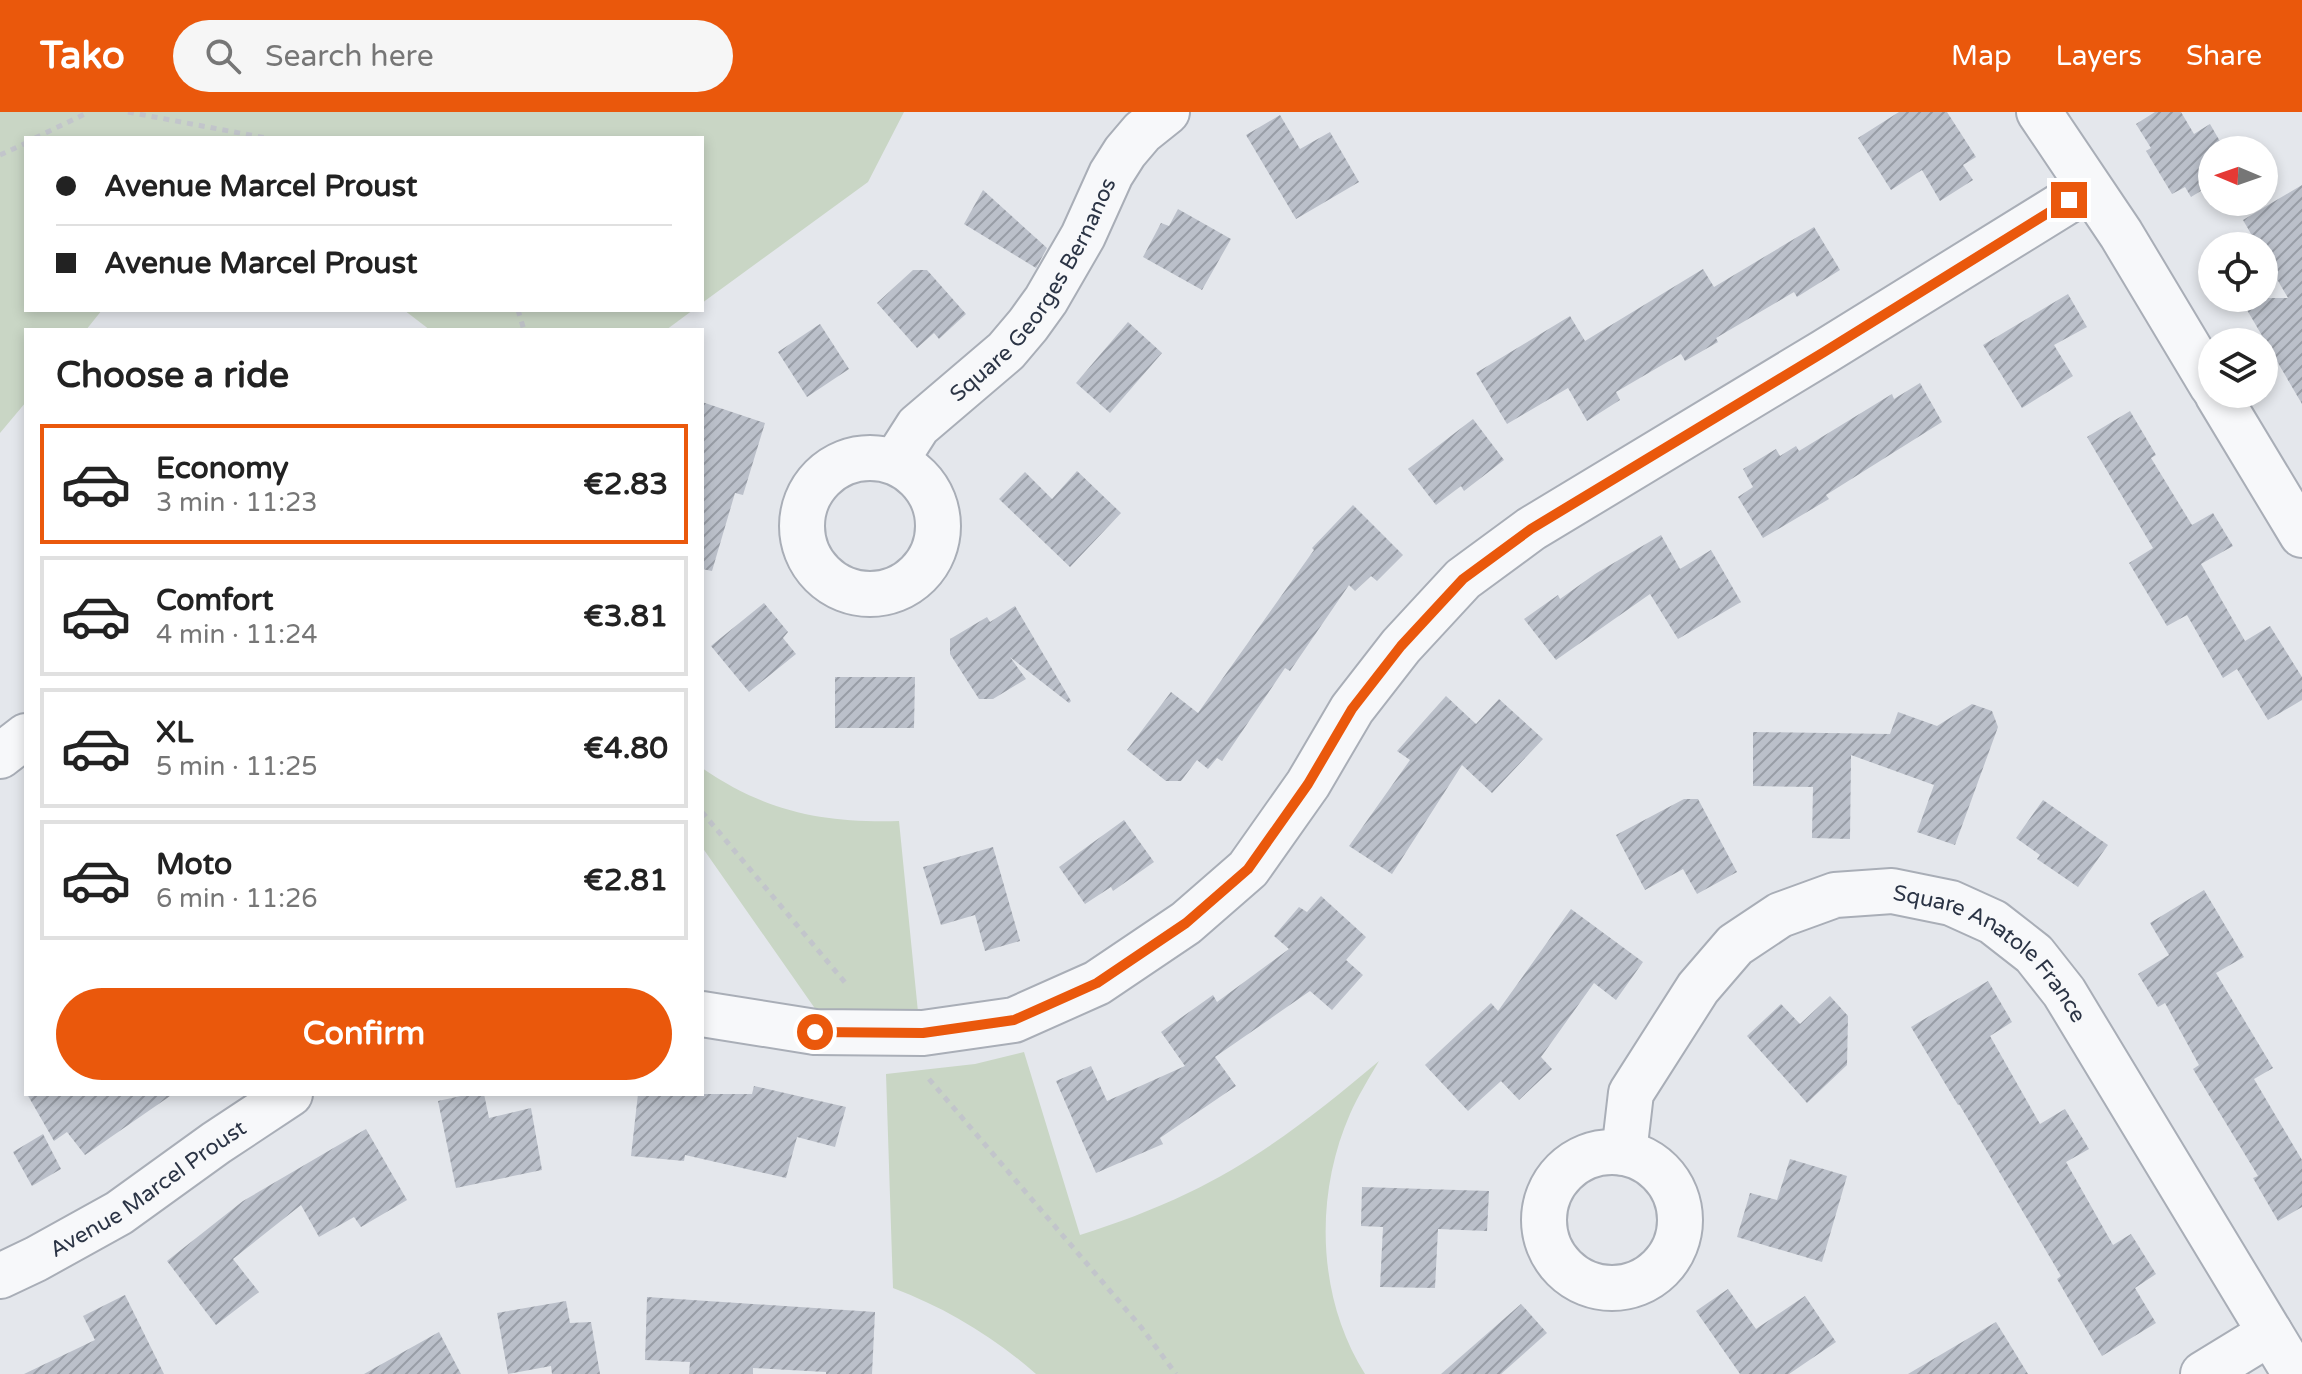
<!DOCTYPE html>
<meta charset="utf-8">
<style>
body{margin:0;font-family:"Varela Round",sans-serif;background:#f6f6f6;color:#222;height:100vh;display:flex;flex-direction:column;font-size:30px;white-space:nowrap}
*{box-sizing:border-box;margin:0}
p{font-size:26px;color:#767676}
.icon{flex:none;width:44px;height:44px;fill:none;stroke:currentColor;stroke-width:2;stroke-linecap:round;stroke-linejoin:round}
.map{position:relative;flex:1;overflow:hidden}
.drawer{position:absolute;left:24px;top:216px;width:680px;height:768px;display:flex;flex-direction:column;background:#fff;border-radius:0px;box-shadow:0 4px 12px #0003}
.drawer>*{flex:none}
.banner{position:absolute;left:24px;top:24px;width:680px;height:176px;border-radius:0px;box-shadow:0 4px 12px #0003;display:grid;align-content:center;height:176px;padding:0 32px;background:#fff}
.needle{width:52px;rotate:272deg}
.fabs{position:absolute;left:2198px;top:24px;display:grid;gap:16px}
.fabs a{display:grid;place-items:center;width:80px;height:80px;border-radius:50%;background:#fff;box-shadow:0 4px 12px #0003;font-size:40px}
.end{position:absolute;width:36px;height:36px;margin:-18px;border:10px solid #ea580c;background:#fff;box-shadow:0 0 0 4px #fff}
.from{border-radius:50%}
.banner b{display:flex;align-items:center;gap:28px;height:76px;font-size:30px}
.banner b+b{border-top:2px solid #e0e0e0}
.banner i{width:20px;height:20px;background:#222}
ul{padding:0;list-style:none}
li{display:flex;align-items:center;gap:24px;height:120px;margin:0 16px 12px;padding:0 16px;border:4px solid #e0e0e0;border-radius:0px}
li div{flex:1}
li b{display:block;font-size:30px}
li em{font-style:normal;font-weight:700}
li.current{border-color:#ea580c}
li>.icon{width:72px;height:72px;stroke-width:1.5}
h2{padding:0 32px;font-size:36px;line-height:96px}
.primary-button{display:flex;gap:16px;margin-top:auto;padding:16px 32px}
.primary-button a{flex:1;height:92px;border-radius:48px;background:#ea580c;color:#fff;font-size:32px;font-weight:700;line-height:92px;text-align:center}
header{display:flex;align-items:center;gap:48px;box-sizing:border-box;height:112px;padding:0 40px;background:#ea580c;color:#fff}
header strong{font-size:38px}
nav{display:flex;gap:44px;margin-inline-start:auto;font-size:28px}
.search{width:560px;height:72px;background:#f6f6f6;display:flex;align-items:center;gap:20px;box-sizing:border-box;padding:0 28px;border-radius:44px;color:#767676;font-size:30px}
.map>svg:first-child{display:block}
</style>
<header>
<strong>Tako</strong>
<div class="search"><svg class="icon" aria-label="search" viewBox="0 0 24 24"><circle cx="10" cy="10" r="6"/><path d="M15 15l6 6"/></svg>Search here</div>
<nav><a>Map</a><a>Layers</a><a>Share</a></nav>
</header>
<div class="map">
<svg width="2302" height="1262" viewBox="0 0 2302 1262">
<defs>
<pattern id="building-hatch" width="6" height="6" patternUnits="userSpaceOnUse" patternTransform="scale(2)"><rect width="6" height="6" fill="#bbc0ca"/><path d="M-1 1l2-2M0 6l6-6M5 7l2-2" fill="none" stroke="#989da6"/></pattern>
</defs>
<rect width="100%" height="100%" fill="#e4e7ec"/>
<g fill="#c9d6c5">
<polygon points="0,0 904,0 868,70 702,191 702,26 26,26 26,198 102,198 86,218 26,218 26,290 0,321"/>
<polygon points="404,198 693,198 666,218 430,218"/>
<path d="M702 656C766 700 823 711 899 709L918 900 816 898 702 735Z"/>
<path d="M1024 940 1080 1123C1117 1111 1153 1098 1188 1081 1259 1047 1320 999 1379 949 1369 966 1358 984 1350 1002 1314 1084 1317 1186 1365 1262H1036C994 1225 946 1196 893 1176L886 962 975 952Z"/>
</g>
<g fill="url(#building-hatch)">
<polygon points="1899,0 1947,0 1976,45 1963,53 1973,68 1940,89 1922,58 1891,78 1858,26"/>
<polygon points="2155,0 2181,0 2194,22 2210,12 2225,38 2212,38 2212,72 2191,85 2185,75 2172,82 2146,39 2151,36 2136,12"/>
<polygon points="1280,3 1300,37 1330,20 1359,70 1296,107 1246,23"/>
<polygon points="2302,73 2302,292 2240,186 2288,186 2264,145 2264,134 2258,134 2243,108"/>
<polygon points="983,78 1047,136 1036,156 964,112"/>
<polygon points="1178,97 1231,127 1202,178 1143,145 1161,111 1169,114"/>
<polygon points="1814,115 1840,158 1797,185 1794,180 1716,226 1718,230 1685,249 1681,242 1616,280 1620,288 1587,309 1568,276 1507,312 1476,261 1570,204 1585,229 1703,157 1714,175"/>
<polygon points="913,158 927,158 966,202 939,227 934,221 917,236 877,191"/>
<polygon points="2068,182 2087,215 2054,233 2073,264 2022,296 1983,233"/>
<polygon points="1128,210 1162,241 1110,301 1076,271"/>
<polygon points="820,212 849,257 807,285 778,240"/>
<polygon points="1920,271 1942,310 1826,383 1829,387 1763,426 1738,385 1753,375 1743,357 1776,337 1780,344 1796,334 1799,339 1892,282 1894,287"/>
<polygon points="702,290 765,311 743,383 735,381 712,459 702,457"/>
<polygon points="2130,299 2156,343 2151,346 2192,413 2213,401 2233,434 2201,452 2245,529 2270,514 2302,565 2302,588 2268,608 2237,557 2223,566 2187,503 2167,514 2129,451 2153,436 2087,325"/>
<polygon points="1473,307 1504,348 1464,379 1461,374 1436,393 1408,357"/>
<polygon points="1077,359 1121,401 1070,455 999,387 1025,360 1052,387"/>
<polygon points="1353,393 1403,443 1377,469 1371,464 1355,479 1349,473 1290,559 1285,556 1222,649 1217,646 1208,657 1197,648 1181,669 1166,669 1127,638 1171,580 1198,601 1314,438 1312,436"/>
<polygon points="1661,423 1680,457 1711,438 1741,490 1678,527 1650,482 1556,548 1524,507 1558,483 1560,487 1595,462"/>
<polygon points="764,491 788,520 783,526 796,542 749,580 711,534"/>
<polygon points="1015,494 1071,589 1069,591 1010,545 1026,567 993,587 979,587 950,542 950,527 987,505 990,510"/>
<polygon points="835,565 915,565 914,616 835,616"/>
<polygon points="1446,584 1476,612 1499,587 1543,627 1492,681 1462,653 1392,762 1349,734 1410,648 1397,639"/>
<polygon points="1972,592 1992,599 1998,615 1955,733 1917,720 1934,673 1851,643 1850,727 1812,726 1813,675 1753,674 1753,620 1890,622 1898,600 1937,614"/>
<polygon points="1684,687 1698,687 1737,760 1697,782 1683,757 1645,778 1616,723"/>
<polygon points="2043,688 2108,733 2078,775 2037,747 2040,743 2016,726"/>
<polygon points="1124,708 1154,750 1113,779 1111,775 1085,792 1059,755"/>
<polygon points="993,735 1020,829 985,839 975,803 941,813 923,755"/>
<polygon points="2204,778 2244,845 2216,861 2273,956 2254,967 2302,1048 2302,1095 2278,1109 2253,1066 2258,1064 2193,957 2199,953 2165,891 2158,895 2138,862 2169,843 2150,811"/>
<polygon points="1321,784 1366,825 1346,848 1363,863 1332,898 1310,879 1215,945 1236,974 1160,1026 1163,1032 1096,1061 1056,969 1091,954 1107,989 1185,954 1161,920 1213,883 1217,890 1289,837 1274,824 1299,795 1307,800"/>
<polygon points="1571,797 1643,850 1616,888 1594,871 1541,945 1552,957 1519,988 1501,969 1468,999 1425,953 1491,891 1498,899"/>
<polygon points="1988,869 2012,910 1990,924 2040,1012 2065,997 2089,1037 2066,1050 2113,1133 2131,1122 2156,1162 2135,1176 2156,1211 2102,1244 2057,1167 2061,1164 1959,992 1958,993 1911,915"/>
<polygon points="1830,884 1848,904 1847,953 1807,991 1747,924 1781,892 1800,912"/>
<polygon points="754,974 846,995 835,1035 797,1025 786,1066 685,1043 684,1049 631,1044 638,982 752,982"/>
<polygon points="27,982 173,982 85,1043 67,1020 54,1029"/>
<polygon points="470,982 484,982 489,1006 531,996 542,1058 456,1076 438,989"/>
<polygon points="366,1017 407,1088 361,1115 354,1105 319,1125 301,1093 233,1147 259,1180 216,1213 167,1149 243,1089"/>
<polygon points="43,1022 61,1057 32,1074 13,1040"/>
<polygon points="1790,1047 1847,1064 1822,1150 1737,1125 1750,1081 1777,1088"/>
<polygon points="1362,1075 1489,1079 1487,1119 1438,1117 1435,1176 1380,1175 1383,1115 1361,1114"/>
<polygon points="1728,1177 1756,1217 1805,1184 1836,1230 1789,1262 1740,1262 1696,1199"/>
<polygon points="125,1183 164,1262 24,1262 95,1228 83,1204"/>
<polygon points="647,1185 875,1200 872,1262 826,1262 826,1260 753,1256 753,1262 689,1262 690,1250 645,1248"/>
<polygon points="566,1189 570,1211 591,1210 600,1262 552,1262 551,1254 508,1262 497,1201"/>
<polygon points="1521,1192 1547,1221 1501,1262 1441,1262"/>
<polygon points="1996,1210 2028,1262 1908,1262"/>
<polygon points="439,1220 461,1262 364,1262"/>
</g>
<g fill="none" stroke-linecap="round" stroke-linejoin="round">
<g stroke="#a9aeb7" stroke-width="48">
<g id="minor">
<polyline points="2039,0 2121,122 2212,274"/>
<polyline points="2217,282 2302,423"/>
<circle cx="870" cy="414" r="68"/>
<path id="s1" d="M895 350 918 314 1006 239 1028 213 1046 188 1083 124 1111 62 1125 40 1142 20 1167 0"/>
<polyline points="0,644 26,624"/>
<polyline points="702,902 815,920 923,921 1014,908 1097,871 1186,811 1248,757 1308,672 1352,597 1401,534 1463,467 1531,417 1824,240 2089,76"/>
<circle cx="1612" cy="1108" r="68"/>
<path id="s2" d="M1624 1041 1631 981 1698 876 1735 833 1780 803 1835 783 1892 779 1951 791 1993 810 2034 842 2064 880 2295 1262"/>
<path id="s3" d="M0 1164 36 1147 119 1101 216 1031 290 982"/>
<polyline points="2203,1262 2270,1221"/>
</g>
</g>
<g stroke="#c2c5cb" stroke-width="5" stroke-dasharray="6 6" stroke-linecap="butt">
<polyline points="128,0 266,26"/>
<polyline points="35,26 89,0"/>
<polyline points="0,43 26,31"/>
<polyline points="518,198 524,218"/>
<polyline points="702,700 848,874"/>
<polyline points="929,967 1141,1215 1176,1262"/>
</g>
<use href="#minor" stroke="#f7f8fa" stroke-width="44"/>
</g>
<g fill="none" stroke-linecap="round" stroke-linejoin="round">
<polyline stroke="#ea580c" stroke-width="10" points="815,920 923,921 1014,908 1097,871 1186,811 1248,757 1308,672 1352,597 1401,534 1463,467 1531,417 1824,240 2069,88"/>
</g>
<g text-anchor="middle" stroke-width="8" stroke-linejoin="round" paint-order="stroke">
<g font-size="22" fill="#2b3445" stroke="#f4f6f9">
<text dy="8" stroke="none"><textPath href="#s1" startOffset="224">Square Georges Bernanos</textPath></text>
<text dy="8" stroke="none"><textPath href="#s2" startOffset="532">Square Anatole France</textPath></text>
<text dy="8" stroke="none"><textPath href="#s3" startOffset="172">Avenue Marcel Proust</textPath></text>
</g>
</g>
</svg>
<div class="fabs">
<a><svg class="needle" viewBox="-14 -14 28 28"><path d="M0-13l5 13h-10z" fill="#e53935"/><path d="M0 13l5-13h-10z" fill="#767676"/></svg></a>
<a><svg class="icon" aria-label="locate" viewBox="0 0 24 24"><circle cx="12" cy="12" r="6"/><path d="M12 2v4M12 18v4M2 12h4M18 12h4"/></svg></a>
<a><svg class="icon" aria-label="layers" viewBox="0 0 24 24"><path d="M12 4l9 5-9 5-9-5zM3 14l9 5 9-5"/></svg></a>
</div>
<i class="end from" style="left:815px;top:920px"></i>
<i class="end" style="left:2069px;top:88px"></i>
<div class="banner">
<b><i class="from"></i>Avenue Marcel Proust</b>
<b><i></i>Avenue Marcel Proust</b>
</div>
<section class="drawer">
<h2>Choose a ride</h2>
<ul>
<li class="current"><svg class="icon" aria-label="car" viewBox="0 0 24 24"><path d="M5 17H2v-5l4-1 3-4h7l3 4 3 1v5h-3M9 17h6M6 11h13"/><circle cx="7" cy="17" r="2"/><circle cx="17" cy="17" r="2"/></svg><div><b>Economy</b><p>3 min · 11:23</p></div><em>€2.83</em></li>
<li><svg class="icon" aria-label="car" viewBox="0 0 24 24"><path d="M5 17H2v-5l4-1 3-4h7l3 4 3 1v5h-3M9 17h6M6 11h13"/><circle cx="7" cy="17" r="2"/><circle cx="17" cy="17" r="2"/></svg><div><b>Comfort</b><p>4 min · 11:24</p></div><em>€3.81</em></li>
<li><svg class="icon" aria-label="car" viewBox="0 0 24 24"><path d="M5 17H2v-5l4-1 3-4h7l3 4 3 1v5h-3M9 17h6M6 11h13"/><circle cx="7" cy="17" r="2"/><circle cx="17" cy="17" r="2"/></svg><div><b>XL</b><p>5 min · 11:25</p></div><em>€4.80</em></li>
<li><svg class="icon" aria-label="car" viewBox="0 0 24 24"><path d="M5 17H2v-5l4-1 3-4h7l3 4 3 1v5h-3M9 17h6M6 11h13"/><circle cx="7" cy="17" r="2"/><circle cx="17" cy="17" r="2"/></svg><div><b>Moto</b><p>6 min · 11:26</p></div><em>€2.81</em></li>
</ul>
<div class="primary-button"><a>Confirm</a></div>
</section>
</div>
